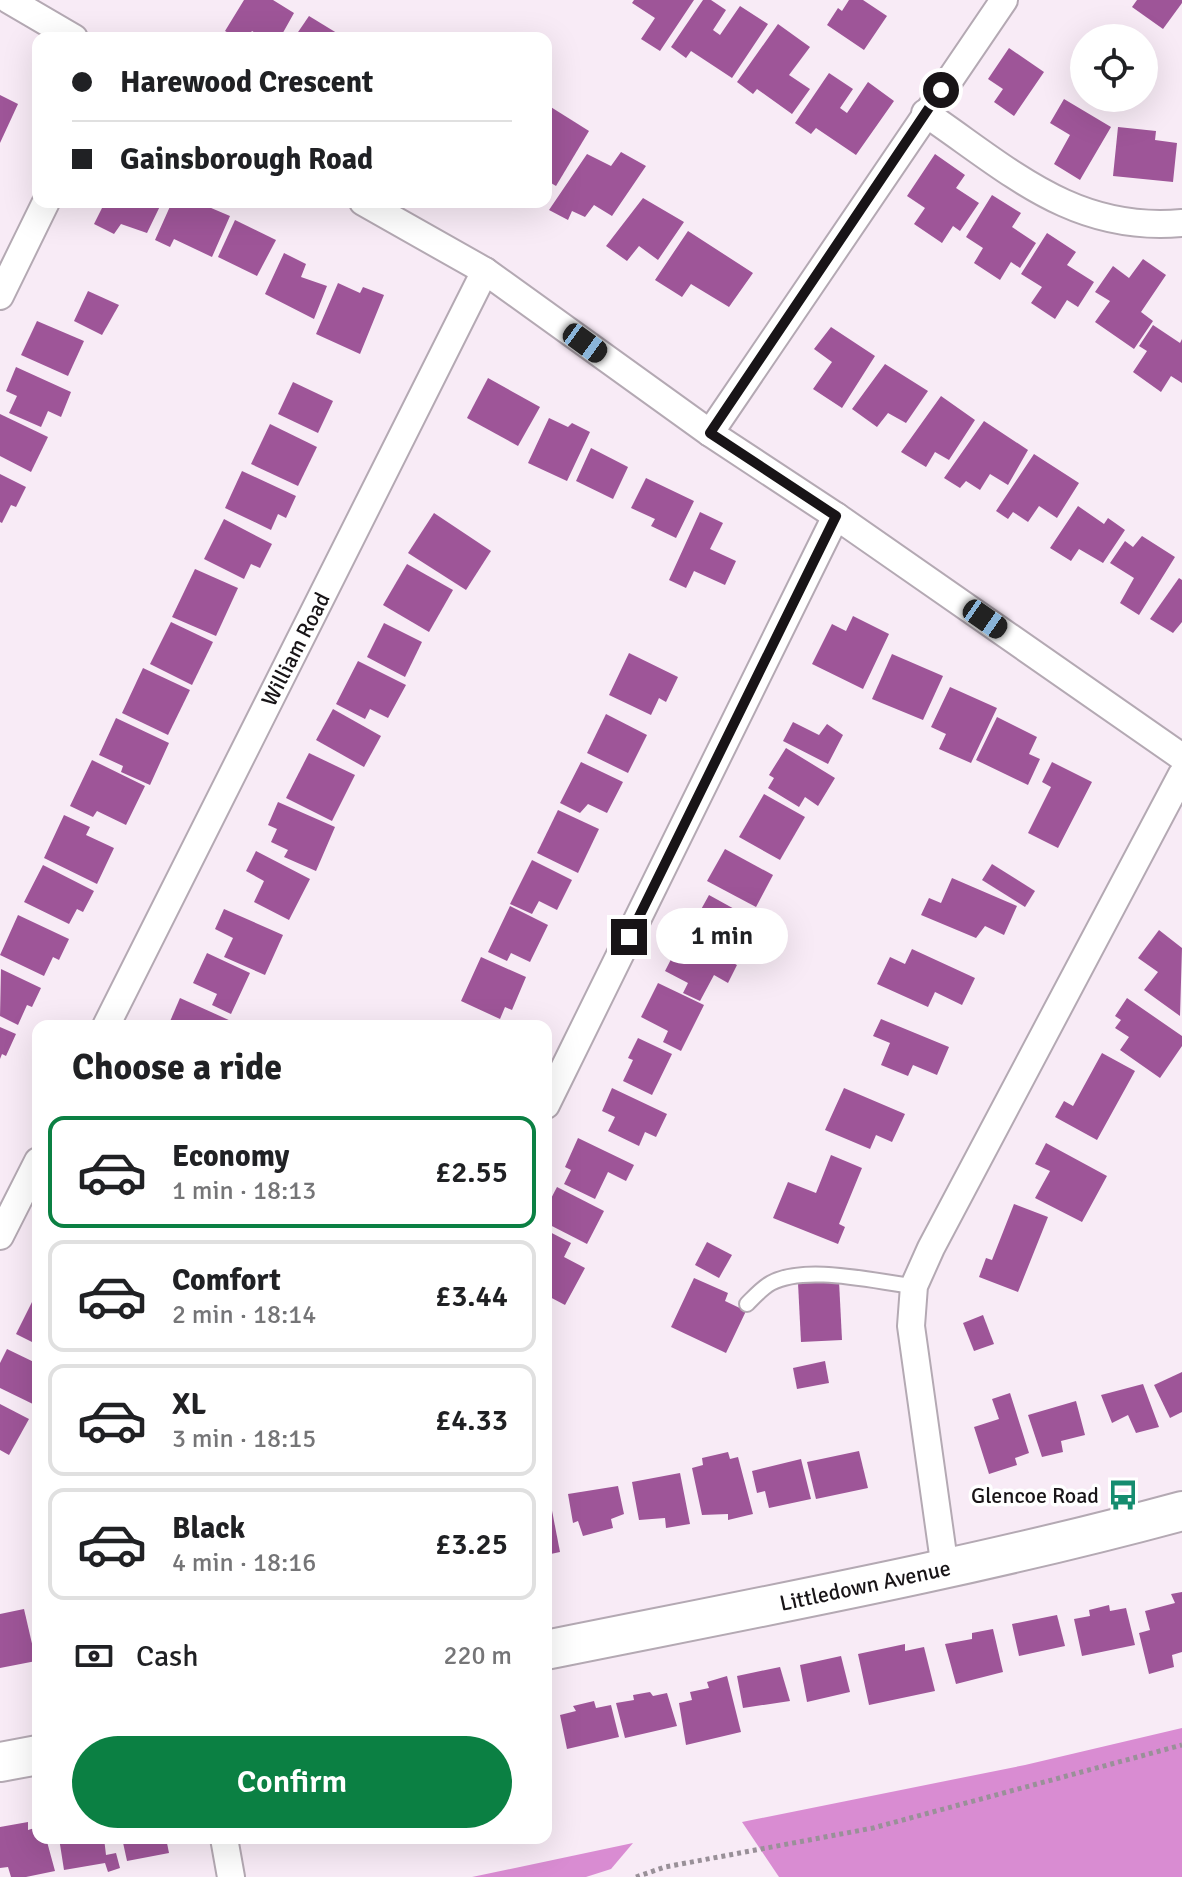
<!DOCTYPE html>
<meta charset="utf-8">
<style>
body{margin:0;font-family:Signika,sans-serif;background:#f2f2f2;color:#202124;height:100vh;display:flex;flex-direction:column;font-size:30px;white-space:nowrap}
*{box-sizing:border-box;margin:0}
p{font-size:26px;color:#757577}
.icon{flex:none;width:44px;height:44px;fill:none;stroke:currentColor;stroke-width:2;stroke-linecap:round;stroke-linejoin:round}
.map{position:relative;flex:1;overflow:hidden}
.details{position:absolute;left:32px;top:1020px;width:520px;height:824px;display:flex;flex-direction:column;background:#fff;border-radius:16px;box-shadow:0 8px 32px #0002}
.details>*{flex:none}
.hud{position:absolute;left:32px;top:32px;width:520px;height:176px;border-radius:16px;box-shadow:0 8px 32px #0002;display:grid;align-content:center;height:176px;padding:0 40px;background:#fff}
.controls{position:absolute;left:1070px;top:24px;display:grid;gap:16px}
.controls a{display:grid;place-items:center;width:88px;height:88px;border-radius:50%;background:#fff;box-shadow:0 8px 32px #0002;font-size:40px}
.end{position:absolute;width:36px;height:36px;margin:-18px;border:10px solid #181417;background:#fff;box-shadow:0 0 0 4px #fff}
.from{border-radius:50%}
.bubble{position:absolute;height:56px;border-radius:28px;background:#fff;box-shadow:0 8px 32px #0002;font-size:26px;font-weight:600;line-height:56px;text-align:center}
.car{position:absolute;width:24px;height:48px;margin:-24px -12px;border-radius:10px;box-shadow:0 0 6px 2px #0007;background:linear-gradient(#222 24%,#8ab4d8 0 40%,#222 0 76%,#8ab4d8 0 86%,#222 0)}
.hud b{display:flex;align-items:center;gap:28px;height:76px;font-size:30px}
.hud b+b{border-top:2px solid #e0e0e0}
.hud i{width:20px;height:20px;background:#202124}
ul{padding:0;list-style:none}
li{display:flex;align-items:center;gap:24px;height:112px;margin:0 16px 12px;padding:0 24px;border:4px solid #e0e0e0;border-radius:16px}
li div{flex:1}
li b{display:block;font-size:30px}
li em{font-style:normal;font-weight:600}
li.active{border-color:#0b8043}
li>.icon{width:72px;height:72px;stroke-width:1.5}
h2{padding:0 40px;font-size:36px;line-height:96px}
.pay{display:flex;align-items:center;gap:20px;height:88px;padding:0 40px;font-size:30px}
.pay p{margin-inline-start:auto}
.action{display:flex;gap:16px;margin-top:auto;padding:16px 40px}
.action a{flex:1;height:92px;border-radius:48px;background:#0b8043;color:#fff;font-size:32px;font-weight:600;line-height:92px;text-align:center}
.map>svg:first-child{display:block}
</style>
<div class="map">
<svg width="1182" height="1877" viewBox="0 0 1182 1877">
<rect width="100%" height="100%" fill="#f8ebf6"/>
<g fill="#d98cd2">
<polygon points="1182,1728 1182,1877 779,1877 742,1822 1025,1765"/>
<polygon points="633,1843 611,1869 586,1877 472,1877"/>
</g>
<g fill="#9e5598">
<polygon points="244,0 273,0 294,13 280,38 263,38 252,31 247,38 237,38 225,31"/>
<polygon points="634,0 694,0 660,51 641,39 655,18 632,3"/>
<polygon points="703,0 711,0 726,10 713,30 720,35 740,6 768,24 732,78 691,51 686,58 671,47"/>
<polygon points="849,0 863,0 887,16 864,50 827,25 838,8 842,11"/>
<polygon points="1137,0 1182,0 1182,3 1163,29 1132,7"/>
<polygon points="309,16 345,38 294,38"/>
<polygon points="778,24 810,47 789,75 810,89 792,114 757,89 753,94 737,82"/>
<polygon points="1009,48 1044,72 1014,116 994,102 1003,89 988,79"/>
<polygon points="829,73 853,89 840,108 847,113 868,82 894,101 856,155 816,128 811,134 795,123"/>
<polygon points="0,95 18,104 0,143"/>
<polygon points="1064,99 1111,127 1080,180 1054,164 1070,135 1050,123"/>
<polygon points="546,104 589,131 556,186 546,180"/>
<polygon points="1118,127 1156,131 1155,140 1177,143 1173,182 1113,176"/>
<polygon points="621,152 646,166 612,216 594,205 585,217 572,211 568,220 549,210 587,154 611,166"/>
<polygon points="935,154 965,175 956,188 979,203 960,231 953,226 942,243 914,224 925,208 907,196"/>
<polygon points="992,195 1021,213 1012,227 1036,243 1020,268 1011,262 1000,280 974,263 983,248 966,237"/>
<polygon points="643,198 684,222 658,260 639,246 627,261 606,246"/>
<polygon points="105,202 162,202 147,233 121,224 114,234 94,224"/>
<polygon points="172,202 197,202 230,216 212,257 174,239 170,247 155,240"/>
<polygon points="235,220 276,240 257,276 218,257"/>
<polygon points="688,231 753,273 729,307 691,284 682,297 655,280"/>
<polygon points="1047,233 1076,252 1067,265 1094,282 1078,307 1067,300 1055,319 1031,303 1042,287 1021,274"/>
<polygon points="284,253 306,264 301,277 327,286 314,319 265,294"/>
<polygon points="1143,259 1166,275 1141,312 1153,321 1134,349 1095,322 1110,301 1095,292 1113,266 1129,278"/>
<polygon points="338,283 360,293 363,287 384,295 360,354 316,334"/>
<polygon points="88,291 119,305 102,335 74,321"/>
<polygon points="37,321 84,341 68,376 21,355"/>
<polygon points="1153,325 1180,343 1182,339 1182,383 1171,376 1161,392 1133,372 1147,351 1139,346"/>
<polygon points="831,327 875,356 842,408 813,389 832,362 814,349"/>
<polygon points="885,364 928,391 906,423 888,413 877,427 852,409"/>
<polygon points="16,367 71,392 61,417 48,411 41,427 9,413 17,396 6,391"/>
<polygon points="488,378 540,407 518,446 467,418"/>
<polygon points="293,382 333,401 318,433 278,414"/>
<polygon points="941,396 975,420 949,460 935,452 926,467 901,452"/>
<polygon points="0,414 48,437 31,472 0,456"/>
<polygon points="549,418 568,427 572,423 590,432 567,481 528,463"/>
<polygon points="984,421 1028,450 1008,485 990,474 980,490 966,481 960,488 944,478"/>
<polygon points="270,424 317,447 298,486 251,464"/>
<polygon points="591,448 628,467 613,499 576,481"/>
<polygon points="1034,454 1079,483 1057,518 1039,506 1028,522 1013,512 1008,519 996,511"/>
<polygon points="242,471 296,496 286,518 278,514 271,530 225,508"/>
<polygon points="0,474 26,487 16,507 11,505 2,523 0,522"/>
<polygon points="646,478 694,501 676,538 651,526 655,519 631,508"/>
<polygon points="1078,506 1104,524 1108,518 1125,530 1103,563 1079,549 1071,561 1050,548"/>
<polygon points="700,512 723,523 710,549 736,561 725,585 694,571 686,588 669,580"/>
<polygon points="434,513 491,551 466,590 408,553"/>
<polygon points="224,519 272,544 260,568 251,564 244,579 204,559"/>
<polygon points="1142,536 1175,557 1139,615 1120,603 1134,578 1110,563 1125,541 1133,547"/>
<polygon points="407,564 453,590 429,632 383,605"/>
<polygon points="195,569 238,588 216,636 172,617"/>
<polygon points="1179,578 1182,580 1182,622 1173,633 1150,619"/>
<polygon points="853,616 889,634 863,689 812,664 832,624 846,631"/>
<polygon points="171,622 213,642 192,685 150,664"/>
<polygon points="384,623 422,642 405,677 367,657"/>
<polygon points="629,653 678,677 666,702 659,698 651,715 609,695"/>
<polygon points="892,654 943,676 923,720 872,699"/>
<polygon points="358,661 406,685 388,718 370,709 365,719 336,704"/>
<polygon points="143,668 190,690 168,735 122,713"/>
<polygon points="950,687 997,708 971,763 939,749 946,734 931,727"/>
<polygon points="333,709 381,736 364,767 316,740"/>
<polygon points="606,714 647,735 628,773 587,753"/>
<polygon points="997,717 1037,737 1029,754 1040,759 1028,785 976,760"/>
<polygon points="116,718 169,743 150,785 121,772 123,766 99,755"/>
<polygon points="793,722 819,735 827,724 843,735 828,764 783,741"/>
<polygon points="786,748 835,778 818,806 805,797 799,807 768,788 774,778 769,775"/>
<polygon points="309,753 355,775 332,821 286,798"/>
<polygon points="92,760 145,786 126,825 97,811 93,817 70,806"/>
<polygon points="581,762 623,782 607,813 588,804 580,813 560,803"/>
<polygon points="1052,762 1092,782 1058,848 1028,833 1051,787 1042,782"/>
<polygon points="764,794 805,817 780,860 739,837"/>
<polygon points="278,802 335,827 316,871 284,857 288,850 271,842 277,829 268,825"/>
<polygon points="558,810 599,829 578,873 537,853"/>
<polygon points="64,815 90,827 86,835 114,848 97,884 44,858"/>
<polygon points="725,849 773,875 756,907 707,881"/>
<polygon points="256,851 310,879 289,920 254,902 264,881 246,871"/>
<polygon points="532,860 572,880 557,910 539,901 532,914 510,904"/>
<polygon points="992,864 1035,891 1025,907 982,880"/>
<polygon points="43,865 94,891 83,912 77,909 69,924 24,902"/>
<polygon points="952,878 1017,906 1004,935 985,926 976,938 921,915 929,898 941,903"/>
<polygon points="709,895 747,916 727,952 709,941 712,934 693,924"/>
<polygon points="510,906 548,925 530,962 511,953 507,961 488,952"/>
<polygon points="224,909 283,935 265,975 224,957 233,938 215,929"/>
<polygon points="18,915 69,939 59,960 53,957 44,976 0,955"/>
<polygon points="1159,930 1182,948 1180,1016 1144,990 1158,972 1138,958"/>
<polygon points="683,936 737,965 728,983 714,975 700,1001 683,993 688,983 665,971"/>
<polygon points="912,949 975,978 962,1005 935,992 928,1007 877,984 890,957 905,964"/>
<polygon points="207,953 250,973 231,1014 212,1005 217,994 193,983"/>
<polygon points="481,957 526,977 512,1010 505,1007 500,1019 461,1001"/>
<polygon points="1,969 41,988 32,1007 27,1005 18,1025 0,1016"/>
<polygon points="658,983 704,1005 681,1051 663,1042 668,1031 641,1017"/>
<polygon points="180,998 231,1021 229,1026 168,1026"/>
<polygon points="1127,998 1182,1036 1182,1046 1160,1078 1120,1050 1129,1037 1115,1028 1121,1020 1115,1016"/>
<polygon points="881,1019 949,1047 937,1075 913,1065 908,1076 881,1065 890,1043 873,1036"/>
<polygon points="0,1027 16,1034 6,1056 2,1054 0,1059"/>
<polygon points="638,1038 672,1054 652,1095 623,1081 633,1060 628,1058"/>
<polygon points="1102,1053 1135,1071 1097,1140 1055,1117 1064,1101 1073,1106"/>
<polygon points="612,1088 667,1114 656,1137 645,1132 639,1146 608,1131 615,1117 602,1111"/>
<polygon points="844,1088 905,1114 892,1142 876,1135 870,1149 825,1130"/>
<polygon points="578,1138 634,1165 626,1181 608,1172 595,1199 564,1184 571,1170 565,1167"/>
<polygon points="1046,1143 1107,1176 1082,1222 1035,1198 1050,1171 1035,1164"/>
<polygon points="831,1155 862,1168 839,1224 845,1227 838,1244 773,1218 788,1182 816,1193"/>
<polygon points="557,1187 604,1211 587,1244 546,1223 546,1208"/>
<polygon points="1014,1204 1048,1217 1018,1292 979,1277 986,1258 992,1260"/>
<polygon points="546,1230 571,1243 564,1257 585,1268 565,1305 546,1295"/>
<polygon points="707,1242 732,1255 719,1278 695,1265"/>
<polygon points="694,1278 728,1293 725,1301 746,1311 726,1353 671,1327"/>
<polygon points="839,1281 842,1340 801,1342 798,1283"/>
<polygon points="34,1298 38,1300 38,1345 16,1334"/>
<polygon points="983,1315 994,1344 974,1351 963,1323"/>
<polygon points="7,1349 38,1364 37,1406 0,1388 0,1363"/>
<polygon points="825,1361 829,1383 797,1389 793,1368"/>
<polygon points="1182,1372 1182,1412 1170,1418 1154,1385"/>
<polygon points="1143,1384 1159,1427 1136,1433 1128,1415 1112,1423 1101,1395"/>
<polygon points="1010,1393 1029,1453 1015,1458 1017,1465 989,1474 974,1427 999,1419 992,1399"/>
<polygon points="1076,1401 1085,1435 1061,1441 1063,1452 1042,1457 1028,1415"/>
<polygon points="0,1404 29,1419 9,1455 0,1450"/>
<polygon points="859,1451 868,1488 816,1499 807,1462"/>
<polygon points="728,1452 730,1459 738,1457 753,1514 728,1520 728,1514 702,1515 692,1468 703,1465 702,1458"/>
<polygon points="801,1459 811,1499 769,1508 765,1491 757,1493 752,1471"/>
<polygon points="680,1473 690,1524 666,1528 665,1518 639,1520 632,1482"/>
<polygon points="618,1486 624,1514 611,1519 613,1528 583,1536 578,1521 573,1523 568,1494"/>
<polygon points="549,1495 560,1552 546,1555 546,1496"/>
<polygon points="1182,1592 1182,1652 1172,1655 1174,1667 1149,1674 1139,1633 1150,1630 1145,1611 1175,1603 1171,1594"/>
<polygon points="1109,1605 1110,1611 1126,1608 1135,1645 1082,1656 1074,1619 1090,1616 1089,1610"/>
<polygon points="24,1609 36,1661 0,1668 0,1614"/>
<polygon points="1057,1615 1065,1646 1019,1656 1012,1624"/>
<polygon points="993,1629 1003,1672 956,1684 945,1644 972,1639 972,1633"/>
<polygon points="905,1644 905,1651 924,1647 935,1691 869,1705 858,1654"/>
<polygon points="841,1656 850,1692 807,1702 800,1665"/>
<polygon points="780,1667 790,1701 743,1708 737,1676"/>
<polygon points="727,1676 741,1732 686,1745 679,1703 692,1700 690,1692 709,1688 707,1682"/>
<polygon points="650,1692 653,1696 667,1693 677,1726 625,1738 616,1703 634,1700 633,1695"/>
<polygon points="594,1701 596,1708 611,1705 619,1737 567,1749 560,1715 576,1711 573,1706"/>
<polygon points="28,1822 28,1830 38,1827 38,1838 46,1838 55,1871 26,1877 11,1877 8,1867 0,1868 0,1827"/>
<polygon points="59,1838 104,1838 106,1855 116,1853 120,1868 108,1872 105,1863 64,1870"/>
<polygon points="122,1838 166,1838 169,1853 127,1861"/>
</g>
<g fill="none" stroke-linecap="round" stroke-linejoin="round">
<g stroke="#b4a9b3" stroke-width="18">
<path id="lane" d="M747 1304C755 1296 762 1288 771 1283 806 1264 876 1282 914 1286"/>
</g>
<g stroke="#b4a9b3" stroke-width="30">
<g id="street">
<polyline points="9,0 74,38"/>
<path d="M925 113C1009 170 1073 233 1182 223"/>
<polyline points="363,202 485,271 710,433 836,516 1182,757"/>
<polyline points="0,296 46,202"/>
<polyline points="710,433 1004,0"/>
<polyline points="106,1026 485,271"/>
<polyline points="546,1105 836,516"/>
<polyline points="0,1236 38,1161"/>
<polyline points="945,1569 911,1326 914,1286 931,1248 1182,774"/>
<polyline points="224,1838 231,1877"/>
</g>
</g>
<g stroke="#b4a9b3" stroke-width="42">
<g id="secondary">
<path d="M546 1650C759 1607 972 1568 1182 1511"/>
<polyline points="0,1762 38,1755"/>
</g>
</g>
<polyline stroke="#999098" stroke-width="5" stroke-dasharray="4 4" stroke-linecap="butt" points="636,1877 665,1867 873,1828 1182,1745"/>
<use href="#lane" stroke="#fff" stroke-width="14"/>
<use href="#street" stroke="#fff" stroke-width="26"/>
<use href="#secondary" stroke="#fff" stroke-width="38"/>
</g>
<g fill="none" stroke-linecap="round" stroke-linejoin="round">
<polyline stroke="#181417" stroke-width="10" points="629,937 836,516 710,433 941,90"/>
</g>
<defs>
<g id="bus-bare" transform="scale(2.4)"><path d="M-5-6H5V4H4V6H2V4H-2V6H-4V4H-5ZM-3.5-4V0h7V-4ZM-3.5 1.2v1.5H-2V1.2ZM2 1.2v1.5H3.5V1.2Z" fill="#158c6f" stroke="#fff" stroke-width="2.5" paint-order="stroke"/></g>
</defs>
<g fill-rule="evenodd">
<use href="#bus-bare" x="1123" y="1495"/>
</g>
<g text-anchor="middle" stroke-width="7" stroke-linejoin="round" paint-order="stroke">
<g font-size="22" fill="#181417" stroke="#fff">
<text transform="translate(295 649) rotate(-63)" y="8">William Road</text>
<text transform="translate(865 1585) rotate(-12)" y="8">Littledown Avenue</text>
</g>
<g font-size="22" fill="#181417" stroke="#fff" text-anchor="end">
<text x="1099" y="1503">Glencoe Road</text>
</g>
</g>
</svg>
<div class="controls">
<a><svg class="icon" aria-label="locate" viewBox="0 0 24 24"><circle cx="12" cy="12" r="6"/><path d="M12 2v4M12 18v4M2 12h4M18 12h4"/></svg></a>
</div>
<i class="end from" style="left:941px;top:90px"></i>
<i class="end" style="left:629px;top:937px"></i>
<div class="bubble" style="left:656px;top:908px;width:132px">1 min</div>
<i class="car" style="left:585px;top:343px;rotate:126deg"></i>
<i class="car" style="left:985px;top:619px;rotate:125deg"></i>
<div class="hud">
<b><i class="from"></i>Harewood Crescent</b>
<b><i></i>Gainsborough Road</b>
</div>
<section class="details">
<h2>Choose a ride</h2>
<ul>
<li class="active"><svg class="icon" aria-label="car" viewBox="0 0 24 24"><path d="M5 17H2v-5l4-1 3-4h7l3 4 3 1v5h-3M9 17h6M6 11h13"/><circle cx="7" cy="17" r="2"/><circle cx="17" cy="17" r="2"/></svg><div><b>Economy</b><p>1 min · 18:13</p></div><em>£2.55</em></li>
<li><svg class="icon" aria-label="car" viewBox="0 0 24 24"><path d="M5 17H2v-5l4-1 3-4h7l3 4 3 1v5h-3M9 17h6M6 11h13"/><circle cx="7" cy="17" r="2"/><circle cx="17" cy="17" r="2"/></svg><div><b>Comfort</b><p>2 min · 18:14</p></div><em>£3.44</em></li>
<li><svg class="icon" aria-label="car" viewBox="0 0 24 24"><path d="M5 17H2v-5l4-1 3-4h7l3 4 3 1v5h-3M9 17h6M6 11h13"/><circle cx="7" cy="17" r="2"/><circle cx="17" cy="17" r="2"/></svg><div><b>XL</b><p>3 min · 18:15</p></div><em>£4.33</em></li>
<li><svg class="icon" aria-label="car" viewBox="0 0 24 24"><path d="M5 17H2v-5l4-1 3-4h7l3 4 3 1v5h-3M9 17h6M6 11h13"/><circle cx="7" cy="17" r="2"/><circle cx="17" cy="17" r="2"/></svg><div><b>Black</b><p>4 min · 18:16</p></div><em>£3.25</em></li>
</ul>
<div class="pay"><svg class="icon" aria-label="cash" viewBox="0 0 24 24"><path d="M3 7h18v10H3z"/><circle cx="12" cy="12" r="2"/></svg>Cash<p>220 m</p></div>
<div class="action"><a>Confirm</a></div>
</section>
</div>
